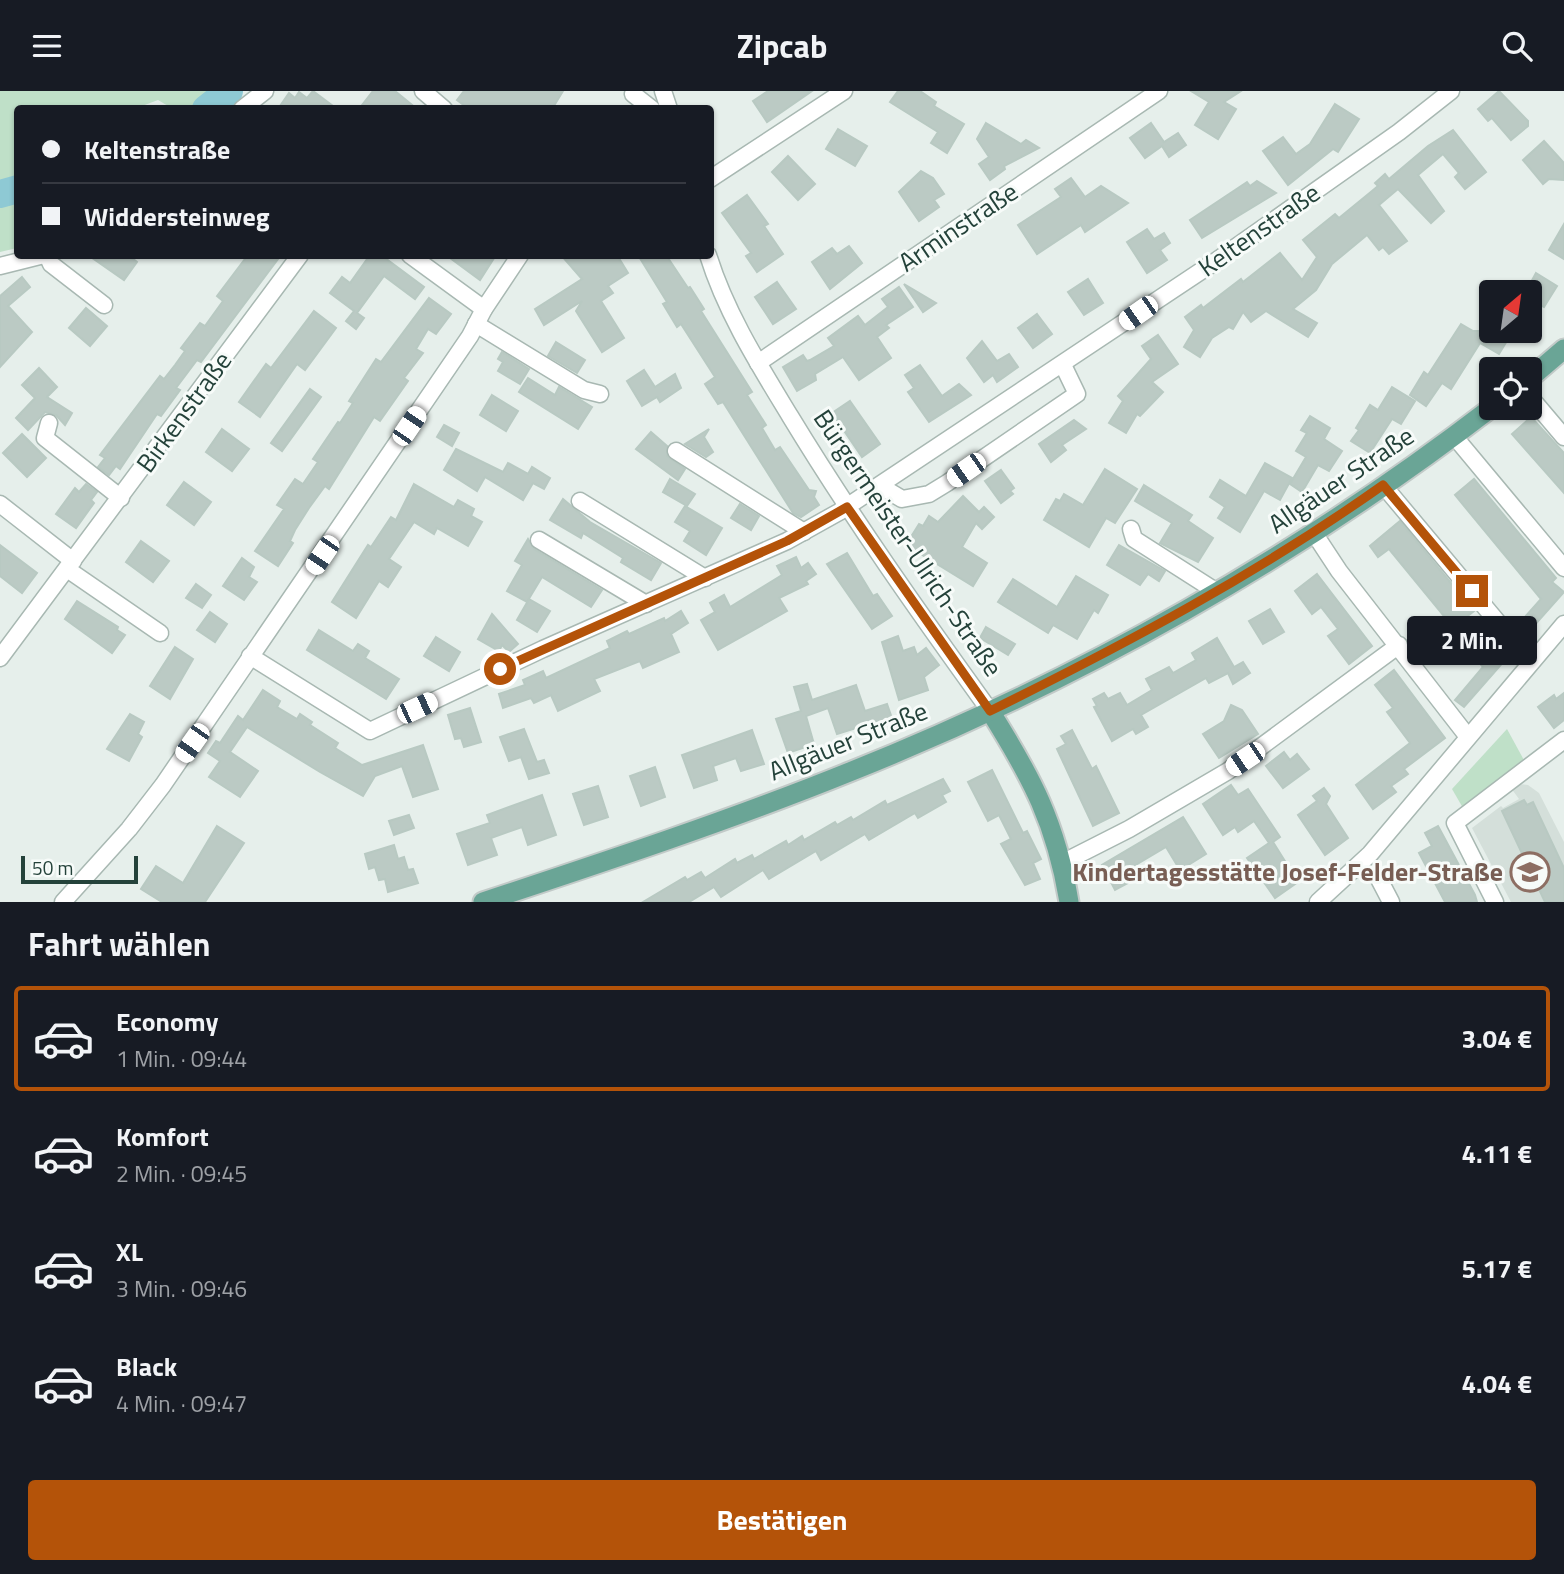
<!DOCTYPE html>
<html lang="de">
<meta charset="utf-8">
<style>
body{margin:0;font-family:"Titillium Web",sans-serif;background:#20242c;color:#f1f3f6;height:100vh;display:flex;flex-direction:column;font-size:26px;white-space:nowrap}
*{box-sizing:border-box;margin:0}
p{font-size:23px;color:#9ea1a6}
.icon{flex:none;width:38px;height:38px;fill:none;stroke:currentColor;stroke-width:2;stroke-linecap:round;stroke-linejoin:round}
.map{position:relative;height:811px;overflow:hidden}
.side{display:flex;flex-direction:column;background:#171b24;flex:1}
.side>*{flex:none}
.top-card{position:absolute;left:14px;top:14px;width:700px;height:154px;border-radius:7px;box-shadow:0 2px 5px #0004;display:grid;align-content:center;height:154px;padding:0 28px;background:#171b24}
.needle{width:46px;rotate:29deg}
.fabs{position:absolute;left:1479px;top:189px;display:grid;gap:14px}
.fabs a{display:grid;place-items:center;width:63px;height:63px;border-radius:7px;background:#171b24;box-shadow:0 2px 5px #0004;font-size:35px}
.scale{position:absolute;left:21px;bottom:18px;width:117px;box-sizing:border-box;padding-left:7px;border:4px solid #24423a;border-top:0;font-size:19px;line-height:24px;white-space:nowrap;color:#24423a;-webkit-text-stroke:5px #f7fbf9;paint-order:stroke}
.end{position:absolute;width:32px;height:32px;margin:-16px;border:9px solid #b45309;background:#fff;box-shadow:0 0 0 4px #fff}
.from{border-radius:50%}
.bubble{position:absolute;height:49px;border-radius:7px;background:#171b24;box-shadow:0 2px 5px #0004;font-size:23px;font-weight:700;line-height:49px;text-align:center}
.car{position:absolute;width:21px;height:42px;margin:-21px -10px;border-radius:9px;box-shadow:0 0 5px 2px #0007;background:linear-gradient(#fff 24%,#345 0 40%,#fff 0 76%,#345 0 86%,#fff 0)}
.top-card b{display:flex;align-items:center;gap:24px;height:66px;font-size:26px}
.top-card b+b{border-top:2px solid #363941}
.top-card i{width:18px;height:18px;background:#f1f3f6}
ul{padding:0;list-style:none}
li{display:flex;align-items:center;gap:21px;height:105px;margin:0 14px 10px;padding:0 14px;border:4px solid transparent;border-radius:7px}
li div{flex:1}
li b{display:block;font-size:26px}
li em{font-style:normal;font-weight:700}
li.active{border-color:#b45309}
li>.icon{width:63px;height:63px;stroke-width:1.5}
h2{padding:0 28px;font-size:32px;line-height:84px}
.primary-button{display:flex;gap:14px;margin-top:auto;padding:14px 28px}
.primary-button a{flex:1;height:80px;border-radius:7px;background:#b45309;color:#fff;font-size:28px;font-weight:700;line-height:80px;text-align:center}
header{display:flex;justify-content:space-between;align-items:center;height:91px;padding:0 28px;background:#171b24;font-size:32px;font-weight:700}
.map>svg:first-child{display:block}
</style>
<header><svg class="icon" aria-label="menu" viewBox="0 0 24 24"><path d="M4 6h16M4 12h16M4 18h16"/></svg>Zipcab<svg class="icon" aria-label="search" viewBox="0 0 24 24"><circle cx="10" cy="10" r="6"/><path d="M15 15l6 6"/></svg></header>
<div class="map">
<svg width="1564" height="811" viewBox="0 0 1564 811">
<rect width="100%" height="100%" fill="#e6efeb"/>
<polygon fill="#d4dfda" points="1519,693 1528,694 1539,702 1564,751 1564,811 1511,811 1472,737 1501,715 1503,717 1519,708 1511,697"/>
<g fill="#bfe0c8">
<path d="M0 0H212C191 17 183 25 158 9L142 15 144 17 18 18 17 157 0 161Z"/>
<polygon points="1507,638 1525,671 1463,717 1452,698"/>
</g>
<g fill="none" stroke-linecap="round" stroke-linejoin="round">
<g stroke="#8ec9d4" stroke-width="28">
<polyline points="206,18 229,0"/>
<polyline points="0,103 18,98"/>
</g>
</g>
<g fill="#bbcac4" stroke="#b8c9c2" stroke-width="2">
<polygon points="313,0 337,18 278,18 289,2 295,7 299,1 307,7"/>
<polygon points="373,0 395,0 417,18 359,18"/>
<polygon points="464,0 563,0 552,18 469,18 457,9"/>
<polygon points="768,0 812,0 767,31 753,10"/>
<polygon points="898,0 920,0 936,11 934,15 964,33 947,62 931,52 938,41 890,11"/>
<polygon points="1191,0 1241,0 1224,11 1236,18 1218,48 1195,34 1209,11"/>
<polygon points="1499,0 1528,30 1528,35 1511,49 1492,27 1488,30 1478,18"/>
<polygon points="1335,13 1359,28 1338,61 1333,58 1288,94 1263,60 1283,46 1296,63 1310,53"/>
<polygon points="986,32 1021,53 1026,49 1039,57 1004,75 1005,78 990,89 979,73 989,66 977,48"/>
<polygon points="1151,32 1164,51 1178,42 1186,54 1169,66 1162,55 1145,67 1130,47"/>
<polygon points="838,38 867,55 855,75 826,58"/>
<polygon points="1453,39 1486,81 1465,98 1455,86 1459,82 1443,63 1418,84 1444,120 1431,132 1398,98 1379,114 1407,150 1389,163 1383,156 1379,159 1367,144 1332,173 1316,199 1293,218 1317,232 1308,246 1266,220 1251,231 1243,221 1233,238 1229,236 1212,247 1200,266 1184,256 1194,239 1185,226 1201,214 1203,217 1241,188 1243,191 1280,162 1302,189 1317,166 1303,149 1335,123 1339,127 1372,100 1378,95 1375,92 1385,83 1389,88 1428,55"/>
<polygon points="1544,50 1564,72 1564,89 1549,88 1543,93 1523,69"/>
<polygon points="788,65 815,93 798,109 772,81"/>
<polygon points="921,80 933,87 944,103 934,109 939,116 919,130 899,101"/>
<polygon points="1071,87 1085,106 1101,95 1128,112 1085,141 1081,134 1037,163 1018,134 1061,106 1055,98"/>
<polygon points="1257,90 1276,102 1202,147 1190,129 1247,91 1250,95"/>
<polygon points="747,104 768,133 764,135 783,163 757,181 746,165 751,162 722,122"/>
<polygon points="1564,133 1564,168 1549,159"/>
<polygon points="1147,138 1154,148 1164,142 1170,152 1160,159 1167,169 1147,182 1127,151"/>
<polygon points="849,155 862,172 830,198 812,171 832,157 837,163"/>
<polygon points="88,164 128,164 137,171 124,189"/>
<polygon points="248,164 281,164 201,271 197,269 176,297 180,299 161,325 157,323 120,378 116,375 109,384 98,376 105,367 100,364 160,285 164,288 175,274 185,260 181,257 200,232 205,235 223,210 217,205"/>
<polygon points="370,164 381,164 424,196 415,208 384,185 357,222 364,227 356,238 346,230 354,220 330,202 342,186 350,192"/>
<polygon points="446,164 496,164 480,189"/>
<polygon points="561,164 617,164 628,182 608,195 613,202 601,210 624,247 602,261 576,220 582,210 544,234 535,218 582,188"/>
<polygon points="638,164 666,164 688,197 690,196 704,218 701,220 752,301 747,304 766,334 762,337 775,359 780,356 809,399 816,400 814,406 819,414 801,426 793,422 723,311 718,313 705,293 715,286 681,233 677,236 663,213 667,211"/>
<polygon points="1536,182 1557,195 1544,216 1538,213 1530,228 1530,193"/>
<polygon points="22,186 30,196 8,215 32,241 0,276 0,205"/>
<polygon points="1088,188 1103,212 1084,224 1068,201"/>
<polygon points="777,191 796,218 773,233 755,206"/>
<polygon points="904,193 936,212 923,221"/>
<polygon points="899,196 913,216 886,234 889,237 877,246 891,267 859,289 843,266 815,283 816,289 797,300 783,276 803,264 807,270 810,269 834,255 828,247 858,225 865,234 888,216 882,208"/>
<polygon points="429,207 451,223 436,243 428,238 416,258 423,262 404,287 408,290 380,330 374,326 329,398 325,395 309,417 295,439 290,450 293,452 278,475 255,460 284,418 277,414 295,388 303,393 318,371 313,368 338,331 340,332 353,312 349,310 376,268 381,271"/>
<polygon points="86,217 107,235 90,255 69,237"/>
<polygon points="314,220 336,237 305,279 297,273 260,326 239,311 266,273 271,277"/>
<polygon points="1037,223 1052,243 1033,257 1018,237"/>
<polygon points="1461,233 1473,240 1488,240 1491,235 1491,240 1513,240 1499,263 1480,252 1451,298 1442,292 1426,315 1410,304 1424,281 1428,284"/>
<polygon points="1158,244 1178,273 1152,291 1163,301 1140,325 1137,323 1126,342 1109,332 1123,310 1118,305 1151,268 1142,255"/>
<polygon points="982,250 997,270 1009,263 1018,276 997,291 993,284 984,291 967,267"/>
<polygon points="556,251 585,269 577,282 548,265"/>
<polygon points="502,261 529,278 520,293 498,280 503,271 498,268"/>
<polygon points="920,274 942,305 959,293 971,304 929,331 908,301 914,297 905,284"/>
<polygon points="39,277 57,296 47,306 72,322 65,334 56,324 45,321 28,339 16,327 35,307 22,294"/>
<polygon points="644,279 655,296 675,283 681,297 660,311 657,306 642,315 627,290"/>
<polygon points="528,287 555,304 559,296 592,316 578,338 519,301"/>
<polygon points="1392,296 1415,310 1401,333 1392,328 1370,362 1351,350 1359,339 1356,337 1370,314 1378,319"/>
<polygon points="310,298 321,306 282,360 271,352"/>
<polygon points="492,304 518,320 506,340 480,324"/>
<polygon points="850,310 880,353 862,366 832,322"/>
<polygon points="1310,325 1330,337 1324,348 1342,360 1329,380 1318,374 1302,401 1290,393 1306,366 1296,360 1307,342 1301,339"/>
<polygon points="1531,326 1564,362 1564,402 1512,343"/>
<polygon points="1074,329 1086,338 1062,354 1066,359 1051,371 1039,353"/>
<polygon points="444,334 459,342 452,355 437,346"/>
<polygon points="222,338 249,358 232,380 206,361"/>
<polygon points="709,338 704,346 713,361 706,366 685,353"/>
<polygon points="651,341 667,355 667,365 685,378 678,389 636,358"/>
<polygon points="22,343 46,367 27,386 3,362"/>
<polygon points="456,358 503,381 508,372 528,383 532,376 550,387 544,398 533,392 523,409 485,386 477,400 444,379"/>
<polygon points="1265,372 1292,387 1280,409 1264,400 1240,441 1218,427 1225,416 1210,406 1220,389 1246,405"/>
<polygon points="1105,378 1137,398 1115,432 1106,427 1089,456 1044,429 1056,408 1060,410 1064,403 1083,414"/>
<polygon points="1001,379 1014,397 1010,400 1013,403 1001,412 985,390"/>
<polygon points="670,388 695,403 687,415 663,401"/>
<polygon points="1474,388 1556,487 1552,491 1564,501 1524,546 1517,535 1541,508 1455,404"/>
<polygon points="184,391 211,411 194,434 167,414"/>
<polygon points="86,393 97,401 91,409 94,412 76,437 56,423 75,397 79,401"/>
<polygon points="414,393 454,416 458,409 474,418 471,425 482,431 468,455 437,437 434,443 414,431 389,468 401,476 388,496 379,490 356,527 332,511 368,454 371,456 391,426 396,429"/>
<polygon points="1144,394 1192,424 1188,430 1213,447 1198,471 1160,452 1172,432 1135,410"/>
<polygon points="963,405 979,421 984,416 994,426 982,438 976,432 962,456 987,472 973,495 906,454 919,433 923,435 929,425 938,431"/>
<polygon points="563,408 590,431 661,472 651,489 621,471 623,467 583,442 581,447 550,429"/>
<polygon points="740,413 759,425 751,439 731,427"/>
<polygon points="685,415 722,437 706,464 684,450 690,440 675,431"/>
<polygon points="1400,430 1474,520 1453,536 1389,458 1378,466 1370,455"/>
<polygon points="528,448 534,458 602,499 591,516 542,486 527,511 507,500 522,474 515,470"/>
<polygon points="141,450 169,470 153,491 126,471"/>
<polygon points="0,454 37,482 22,502 0,485"/>
<polygon points="1119,454 1165,480 1159,490 1148,483 1140,494 1107,474"/>
<polygon points="847,462 873,505 877,503 892,525 872,538 827,473"/>
<polygon points="796,466 801,477 808,472 816,483 806,490 808,493 779,507 787,520 718,559 701,529 715,521 710,512 724,504 730,516 782,484 777,475"/>
<polygon points="242,467 254,476 249,486 257,491 244,509 223,495"/>
<polygon points="1317,483 1372,555 1349,573 1328,545 1338,538 1321,516 1312,523 1295,500"/>
<polygon points="1076,485 1108,504 1098,522 1094,519 1077,548 1053,534 1048,542 998,511 1013,488 1057,516"/>
<polygon points="196,493 211,504 202,517 186,507"/>
<polygon points="529,508 550,520 537,541 517,529"/>
<polygon points="77,510 118,536 117,539 125,544 112,562 65,528"/>
<polygon points="1270,518 1284,541 1263,553 1249,530"/>
<polygon points="681,520 688,532 671,543 679,561 643,577 640,570 594,588 600,600 558,620 551,604 534,612 531,607 503,617 499,603 525,594 523,589 543,580 546,587 610,557 607,550 627,540 629,543 664,527 665,530"/>
<polygon points="210,521 227,533 215,551 197,539"/>
<polygon points="492,523 518,553 509,561 502,554 499,560 478,548"/>
<polygon points="986,536 1015,553 1008,564 980,547"/>
<polygon points="1485,536 1500,555 1495,560 1505,569 1464,616 1455,609 1483,576 1453,540"/>
<polygon points="319,539 353,560 358,553 369,560 365,567 399,588 386,608 307,559"/>
<polygon points="898,545 903,560 914,556 917,564 926,557 939,574 924,586 928,599 899,609 882,551"/>
<polygon points="436,546 460,561 449,580 424,565"/>
<polygon points="1217,547 1234,576 1243,571 1250,582 1233,593 1228,582 1209,592 1206,587 1141,624 1148,636 1136,643 1133,638 1112,650 1094,616 1097,615 1093,608 1104,602 1108,608 1120,602 1127,614 1152,599 1146,588 1169,576 1173,582 1196,569 1192,562"/>
<polygon points="175,556 193,568 170,608 150,595"/>
<polygon points="1394,579 1445,647 1404,678 1408,683 1391,695 1396,701 1373,718 1356,694 1410,652 1387,621 1393,617 1375,594"/>
<polygon points="807,593 812,609 856,594 865,620 887,613 893,630 871,637 869,633 837,643 828,617 806,625 814,653 788,662 776,628 801,620 794,596"/>
<polygon points="263,599 280,610 277,616 297,628 300,623 312,631 310,634 338,652 335,657 362,674 423,654 438,698 413,706 402,675 375,685 363,705 320,681 247,636 230,661 258,680 240,706 209,686 220,670 208,662 216,650 220,652 238,625 243,629"/>
<polygon points="1564,602 1564,629 1554,637 1538,616 1554,604 1556,608"/>
<polygon points="1231,614 1242,619 1258,643 1219,667 1203,643 1224,630"/>
<polygon points="470,617 481,651 464,656 461,647 455,648 448,624"/>
<polygon points="130,623 144,631 138,643 142,646 129,670 107,658"/>
<polygon points="524,638 537,671 544,669 549,682 529,688 521,666 509,670 500,646"/>
<polygon points="752,639 764,673 741,680 736,667 713,675 717,689 694,697 682,664"/>
<polygon points="1072,639 1092,678 1096,675 1119,722 1093,735 1057,658 1066,653 1061,645"/>
<polygon points="1284,661 1290,669 1297,663 1309,678 1283,697 1266,675"/>
<polygon points="655,676 665,706 641,715 630,685"/>
<polygon points="992,679 1023,742 1027,740 1041,768 1033,772 1040,788 1025,794 1001,753 1011,748 999,724 988,730 968,691"/>
<polygon points="943,688 950,700 942,704 946,711 918,727 915,722 869,749 865,743 821,769 816,760 769,788 763,779 721,806 714,796 689,811 643,811 685,786 687,789 701,781 705,787 735,768 737,772 752,764 754,768 786,750 788,754 802,745 804,749 835,731 837,734 851,726 853,729 885,710 887,714"/>
<polygon points="1231,694 1238,704 1248,698 1280,746 1273,751 1298,791 1275,807 1247,767 1269,752 1254,730 1238,741 1235,736 1223,744 1203,713"/>
<polygon points="598,695 608,726 584,734 573,703"/>
<polygon points="1324,697 1330,705 1326,713 1348,747 1325,764 1298,724 1317,710 1313,705"/>
<polygon points="542,704 556,744 528,754 522,736 491,747 497,764 468,774 457,743 490,732 487,724"/>
<polygon points="1524,709 1527,714 1533,711 1564,777 1564,811 1545,811 1502,720"/>
<polygon points="409,724 414,737 394,744 389,730"/>
<polygon points="1183,726 1206,763 1180,779 1166,756 1134,775 1139,786 1115,799 1102,774"/>
<polygon points="217,735 244,752 205,811 162,811 141,798 156,775 183,792"/>
<polygon points="1438,735 1475,804 1477,811 1445,811 1419,762 1432,755 1425,742"/>
<polygon points="394,754 398,768 404,766 408,779 413,778 418,792 388,801 385,788 379,789 375,776 369,778 365,763"/>
</g>
<g fill="none" stroke-linecap="round" stroke-linejoin="round">
<g stroke="#a8b8b2" stroke-width="19">
<g id="minor">
<polyline points="423,0 444,18"/>
<polyline points="663,0 669,18"/>
<polyline points="633,3 652,18"/>
<polyline points="242,18 265,0"/>
<polyline points="710,88 844,0"/>
<polyline points="47,164 51,173 104,214"/>
<polyline points="410,164 484,218"/>
<path d="M708 164C726 222 759 274 790 325 852 427 920 523 990 620"/>
<polyline points="0,175 44,164"/>
<polyline points="476,233 584,299 600,303"/>
<polyline points="758,272 1159,0"/>
<polyline points="1530,306 1564,346"/>
<polyline points="49,332 45,347 121,407"/>
<polyline points="1454,345 1564,477"/>
<polyline points="676,360 804,441"/>
<polyline points="1383,394 1531,571"/>
<polyline points="880,395 902,408 929,403 947,392 1077,303 1063,274"/>
<polyline points="580,410 705,487"/>
<polyline points="0,413 73,470"/>
<polyline points="1131,438 1134,448 1217,501"/>
<polyline points="1314,442 1339,480 1468,646"/>
<polyline points="539,449 646,513"/>
<polyline points="67,478 160,542"/>
<polyline points="250,565 370,640 543,558 787,450 839,421 1216,170 1399,41 1451,0"/>
<polyline points="0,567 300,164"/>
<polyline points="1062,772 1129,738 1228,680 1399,554"/>
<polyline points="1379,788 1391,811"/>
<polyline points="63,811 129,738 163,694 470,245 484,218 520,164"/>
<polyline points="1318,811 1370,763 1564,533"/>
<polyline points="1495,811 1455,732 1564,649"/>
</g>
</g>
<g stroke="#c2cac8" stroke-width="23">
<g id="major">
<polyline points="1530,287 1564,258"/>
<path d="M990 620C1032 687 1056 732 1069 811"/>
<path d="M483 811C607 770 731 729 852 680 1079 589 1297 466 1491 317"/>
</g>
</g>
<use href="#minor" stroke="#fff" stroke-width="16"/>
<use href="#major" stroke="#6aa596" stroke-width="19"/>
</g>
<g fill="none" stroke-linecap="round" stroke-linejoin="round">
<path stroke="#b45309" stroke-width="9" d="M500 578 787 450 847 416 990 620C1126 553 1259 482 1383 394L1472 500"/>
</g>
<defs>
<g id="school-ring" transform="scale(2.0125)"><circle r="9.5" fill="#f7fbf9" stroke="#8d6e63" stroke-width="1.5"/><path d="M0-5L7-2L0 1L-7-2ZM-4 1L0 2.5L4 1V4Q0 6-4 4Z" fill="#8d6e63"/></g>
</defs>
<g fill-rule="evenodd">
<use href="#school-ring" x="1530" y="781"/>
</g>
<g text-anchor="middle" stroke-width="6" stroke-linejoin="round" paint-order="stroke">
<g font-size="26" fill="#24423a" stroke="#f7fbf9">
<text transform="translate(958 136) rotate(-34)" y="9">Arminstraße</text>
<text transform="translate(1259 139) rotate(-35)" y="9">Keltenstraße</text>
<text transform="translate(184 321) rotate(-54)" y="9">Birkenstraße</text>
<text transform="translate(1341 389) rotate(-34)" y="9">Allgäuer Straße</text>
<text transform="translate(908 452) rotate(56)" y="9">Bürgermeister-Ulrich-Straße</text>
<text transform="translate(848 650) rotate(-22)" y="9">Allgäuer Straße</text>
</g>
<g font-size="26" font-weight="bold" fill="#785e54" stroke="#f7fbf9" text-anchor="end">
<text x="1503" y="790">Kindertagesstätte Josef-Felder-Straße</text>
</g>
</g>
</svg>
<div class="fabs">
<a><svg class="needle" viewBox="-14 -14 28 28"><path d="M0-13l5 13h-10z" fill="#e53935"/><path d="M0 13l5-13h-10z" fill="#9ea1a6"/></svg></a>
<a><svg class="icon" aria-label="locate" viewBox="0 0 24 24"><circle cx="12" cy="12" r="6"/><path d="M12 2v4M12 18v4M2 12h4M18 12h4"/></svg></a>
</div>
<div class="scale">50 m</div>
<i class="end from" style="left:500px;top:578px"></i>
<i class="end" style="left:1472px;top:500px"></i>
<div class="bubble" style="left:1407px;top:525px;width:130px">2 Min.</div>
<i class="car" style="left:1138px;top:222px;rotate:235deg"></i>
<i class="car" style="left:409px;top:335px;rotate:34deg"></i>
<i class="car" style="left:966px;top:379px;rotate:235deg"></i>
<i class="car" style="left:322px;top:464px;rotate:214deg"></i>
<i class="car" style="left:417px;top:617px;rotate:65deg"></i>
<i class="car" style="left:192px;top:652px;rotate:215deg"></i>
<i class="car" style="left:1245px;top:668px;rotate:236deg"></i>
<div class="top-card">
<b><i class="from"></i>Keltenstraße</b>
<b><i></i>Widdersteinweg</b>
</div>
</div>
<section class="side">
<h2>Fahrt wählen</h2>
<ul>
<li class="active"><svg class="icon" aria-label="car" viewBox="0 0 24 24"><path d="M5 17H2v-5l4-1 3-4h7l3 4 3 1v5h-3M9 17h6M6 11h13"/><circle cx="7" cy="17" r="2"/><circle cx="17" cy="17" r="2"/></svg><div><b>Economy</b><p>1 Min. · 09:44</p></div><em>3.04 €</em></li>
<li><svg class="icon" aria-label="car" viewBox="0 0 24 24"><path d="M5 17H2v-5l4-1 3-4h7l3 4 3 1v5h-3M9 17h6M6 11h13"/><circle cx="7" cy="17" r="2"/><circle cx="17" cy="17" r="2"/></svg><div><b>Komfort</b><p>2 Min. · 09:45</p></div><em>4.11 €</em></li>
<li><svg class="icon" aria-label="car" viewBox="0 0 24 24"><path d="M5 17H2v-5l4-1 3-4h7l3 4 3 1v5h-3M9 17h6M6 11h13"/><circle cx="7" cy="17" r="2"/><circle cx="17" cy="17" r="2"/></svg><div><b>XL</b><p>3 Min. · 09:46</p></div><em>5.17 €</em></li>
<li><svg class="icon" aria-label="car" viewBox="0 0 24 24"><path d="M5 17H2v-5l4-1 3-4h7l3 4 3 1v5h-3M9 17h6M6 11h13"/><circle cx="7" cy="17" r="2"/><circle cx="17" cy="17" r="2"/></svg><div><b>Black</b><p>4 Min. · 09:47</p></div><em>4.04 €</em></li>
</ul>
<div class="primary-button"><a>Bestätigen</a></div>
</section>
